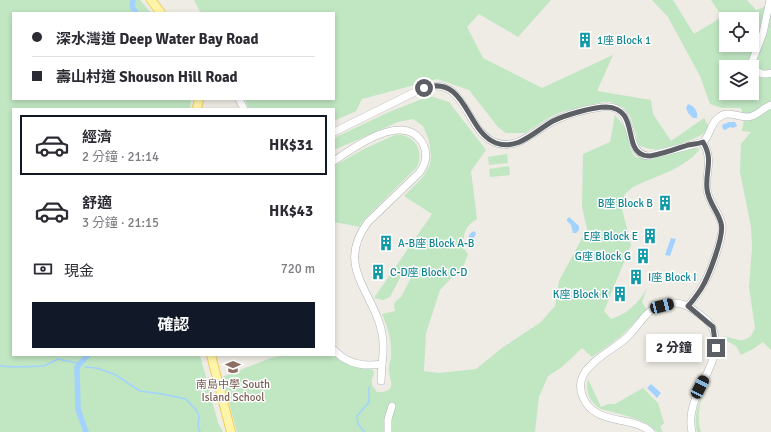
<!DOCTYPE html>
<html lang="zh-TW">
<meta charset="utf-8">
<style>
body{margin:0;font-family:Signika,"Noto Sans TC",sans-serif;background:#f7f7f7;color:#2b2b33;height:100vh;display:flex;flex-direction:column;font-size:15px;white-space:nowrap}
*{box-sizing:border-box;margin:0}
p{font-size:13px;color:#7c7c81}
.icon{flex:none;width:22px;height:22px;fill:none;stroke:currentColor;stroke-width:2;stroke-linecap:round;stroke-linejoin:round}
.map{position:relative;flex:1;overflow:hidden}
.details{position:absolute;left:12px;top:108px;width:323px;height:248px;display:flex;flex-direction:column;background:#fff;border-radius:0px;box-shadow:0 2px 6px #0003}
.details>*{flex:none}
.banner{position:absolute;left:12px;top:12px;width:323px;height:88px;border-radius:0px;box-shadow:0 2px 6px #0003;display:grid;align-content:center;height:88px;padding:0 20px;background:#fff}
.buttons{position:absolute;left:719px;top:12px;display:grid;gap:8px}
.buttons a{display:grid;place-items:center;width:40px;height:40px;border-radius:0px;background:#fff;box-shadow:0 2px 6px #0003;font-size:20px}
.end{position:absolute;width:18px;height:18px;margin:-9px;border:5px solid #5c5f64;background:#fff;box-shadow:0 0 0 2px #fff}
.from{border-radius:50%}
.bubble{position:absolute;height:28px;border-radius:0px;background:#fff;box-shadow:0 2px 6px #0003;font-size:13px;font-weight:700;line-height:28px;text-align:center}
.car{position:absolute;width:12px;height:24px;margin:-12px -6px;border-radius:5px;box-shadow:0 0 3px 1px #0007;background:linear-gradient(#222 24%,#8ab4d8 0 40%,#222 0 76%,#8ab4d8 0 86%,#222 0)}
.banner b{display:flex;align-items:center;gap:14px;height:38px;font-size:15px}
.banner b+b{border-top:1px solid #e1e1e2}
.banner i{width:10px;height:10px;background:#2b2b33}
ul{padding:7px 0 0;list-style:none}
li{display:flex;align-items:center;gap:12px;height:60px;margin:0 8px 6px;padding:0 12px;border:2px solid transparent;border-radius:0px}
li div{flex:1}
li b{display:block;font-size:15px}
li em{font-style:normal;font-weight:700}
li.active{border-color:#111827}
li>.icon{width:36px;height:36px;stroke-width:1.5}
.pay{display:flex;align-items:center;gap:10px;height:44px;padding:0 20px;font-size:15px}
.pay p{margin-inline-start:auto}
.button{display:flex;gap:8px;margin-top:auto;padding:8px 20px}
.button a{flex:1;height:46px;border-radius:0px;background:#111827;color:#fff;font-size:16px;font-weight:700;line-height:46px;text-align:center}
.map>svg:first-child{display:block}
</style>
<div class="map">
<svg width="771" height="432" viewBox="0 0 771 432">
<rect width="100%" height="100%" fill="#eeece4"/>
<g fill="#c0e6c2" fill-rule="evenodd">
<polygon points="0,0 140,0 151,13 13,13 13,99 191,99 190,109 13,109 13,355 200,355 218,423 223,432 0,432"/>
<path d="M194 0H551L518 37 479 14 467 27 483 58 542 88 613 55 597 91 651 100 653 114 671 141 704 118 710 129C700 138 673 147 660 149 652 150 645 148 638 145L636 134 630 116 624 108 611 102H602L561 112 550 117 525 133H506L498 127 469 90 437 79 362 99 356 111 334 121V109H249L245 99H334V13H201Z"/>
<path d="M652 0H673L694 34 722 17 711 0H747L756 10 762 8 771 1V350L763 342 753 349 741 355 736 346 727 341 724 336 739 340H744L751 336 755 328 749 287 752 247 751 227 740 172 741 144 751 132 742 131 744 119 741 108H722L710 104 700 76 668 17ZM726 19H752V45H726ZM726 67H752V93H726Z"/>
<path d="M430 96 449 102 486 150 471 171 477 219C464 227 464 233 463 247L468 254 464 265 440 290 426 333 424 371 439 373 476 369 502 348 541 322 555 306 559 281 587 229 582 207 583 154 610 142 615 115C619 120 623 124 626 130 629 140 629 148 635 157L649 160 688 149 694 148 700 149C684 169 656 176 633 187L625 194 621 205 631 245 604 311 611 319C627 314 639 303 647 288L642 302 647 310 620 337 592 357 582 348 562 367 548 376 539 397 535 432H237L222 377 271 358 285 355H334L350 365 373 370 374 374 372 379V385L377 392H383C398 388 388 379 389 369 389 365 390 361 391 357 392 341 388 328 382 314L395 311 394 304 396 301 401 297 412 276 403 272 390 297 383 300 374 298 432 214 404 196 423 177 430 165 431 156 429 140 423 126 413 119 398 122 334 150V138L389 112Z"/>
<path d="M395 135C413 133 425 150 417 167L364 220 359 227C350 224 342 224 334 222V166L364 149Z"/>
<polygon points="507,154 508,163 489,165 488,157"/>
<polygon points="509,166 510,175 490,177 489,169"/>
<path d="M588 379 601 407 608 404H615L643 388 658 403 664 423 660 427 663 432H657C645 418 618 414 601 409 590 403 585 392 588 379Z"/>
<path d="M704 389C700 404 696 416 701 432H697C693 416 699 404 704 389Z"/>
</g>
<g fill="#a3d2ff">
<path d="M688 104C695 106 698 112 697 118H693L688 113 686 108Z"/>
<polygon points="729,122 735,122 737,126 733,128 730,127 725,130 723,129 722,125"/>
<polygon points="569,217 579,226 579,230 576,233 573,233 571,225 567,221 567,219"/>
<path d="M474 231 476 233 474 238 475 242 473 244C467 241 467 234 474 231Z"/>
<polygon points="671,238 676,239 670,256 665,255"/>
<polygon points="651,384 661,393 657,398 647,388"/>
</g>
<g fill="none" stroke-linecap="round" stroke-linejoin="round">
<g stroke="#a3d2ff" stroke-width="1.5">
<polyline points="0,366 15,367 44,366 58,359 77,363"/>
<polyline points="85,367 96,368 114,374 140,391 162,394 186,399 197,411 199,416 198,426 200,432"/>
<path d="M365 432C359 427 357 423 357 416L369 402V387"/>
</g>
<g stroke="#a3d2ff" stroke-width="5.5">
<polyline points="133,0 132,6 136,13"/>
<polyline points="86,432 78,409 77,367 88,355"/>
</g>
<g stroke="#b4b6bb" stroke-width="8">
<g id="minor">
<path d="M770 0 763 33 752 62C754 72 762 76 771 73"/>
<polyline points="239,99 244,109"/>
<path d="M334 132 421 89C464 73 465 125 490 140 516 155 536 128 558 119 571 113 588 109 602 107 640 102 621 155 649 156L703 142C710 136 710 125 717 119 727 109 736 117 747 117 757 117 762 108 771 105"/>
<path d="M334 161C354 147 405 110 423 144 428 154 426 164 419 173L368 222C338 262 366 285 379 322 384 336 384 350 382 364 364 367 347 364 334 350"/>
<path d="M688 306C694 299 700 292 704 283 710 273 724 236 722 224 719 212 709 203 707 190 705 172 714 161 703 142"/>
<polyline points="381,381 382,364"/>
<polyline points="388,432 388,419 392,406"/>
<path d="M651 432C633 416 601 425 586 403 566 371 606 355 625 339 633 332 638 324 645 316 659 301 681 298 696 312 702 316 711 323 713 329 727 364 683 393 692 432"/>
</g>
</g>
<g stroke="#f1ce5a" stroke-width="10">
<g id="major">
<polyline points="151,0 161,13"/>
<polyline points="197,109 199,99"/>
<polyline points="211,355 231,432"/>
</g>
</g>
<use href="#minor" stroke="#fff" stroke-width="7"/>
<use href="#major" stroke="#fff5a8" stroke-width="8"/>
</g>
<g fill="none" stroke-linecap="round" stroke-linejoin="round">
<path stroke="#5c5f64" stroke-width="5" d="M424 88C467 74 466 132 496 143 518 151 535 131 553 121 565 115 593 107 606 107 638 108 624 145 641 154 644 156 647 156 650 156 663 154 676 149 688 145 693 144 698 144 703 142 714 160 705 171 707 189 708 202 718 211 721 223 725 235 708 278 701 289 697 295 693 301 688 306L713 327 716 348"/>
</g>
<defs>
<g id="building-bare" transform="scale(1.2)"><path d="M-4-6H4V6H1V3H-1V6H-4ZM-2.5-4.3h1.7v1.8h-1.7ZM.8-4.3h1.7v1.8H.8ZM-2.5-1h1.7V.8h-1.7ZM.8-1h1.7V.8H.8Z" fill="#0f9aa8" stroke="#fff" stroke-width="2.5" paint-order="stroke"/></g>
<g id="school-bare" transform="scale(1.2)"><path d="M0-5L7-2L0 1L-7-2ZM-4 1L0 2.5L4 1V4Q0 6-4 4Z" fill="#8d6e63" stroke="#fff" stroke-width="2.5" paint-order="stroke"/></g>
</defs>
<g fill-rule="evenodd">
<use href="#building-bare" x="585" y="40"/>
<use href="#building-bare" x="665" y="203"/>
<use href="#building-bare" x="650" y="236"/>
<use href="#building-bare" x="386" y="243"/>
<use href="#building-bare" x="643" y="256"/>
<use href="#building-bare" x="378" y="272"/>
<use href="#building-bare" x="636" y="277"/>
<use href="#building-bare" x="620" y="294"/>
<use href="#school-bare" x="233" y="367"/>
</g>
<g text-anchor="middle" stroke-width="3" stroke-linejoin="round" paint-order="stroke">
<g font-size="11" fill="#0d838f" stroke="#fff" text-anchor="start">
<text x="597" y="44">1座 Block 1</text>
<text x="653" y="207" text-anchor="end">B座 Block B</text>
<text x="638" y="240" text-anchor="end">E座 Block E</text>
<text x="398" y="247">A-B座 Block A-B</text>
<text x="631" y="260" text-anchor="end">G座 Block G</text>
<text x="390" y="276">C-D座 Block C-D</text>
<text x="648" y="281">I座 Block I</text>
<text x="608" y="298" text-anchor="end">K座 Block K</text>
</g>
<g font-size="11" fill="#785e54" stroke="#fff">
<text x="233" y="388">南島中學 South<tspan x="233" dy="13">Island School</tspan></text>
</g>
</g>
</svg>
<div class="buttons">
<a><svg class="icon" aria-label="locate" viewBox="0 0 24 24"><circle cx="12" cy="12" r="6"/><path d="M12 2v4M12 18v4M2 12h4M18 12h4"/></svg></a>
<a><svg class="icon" aria-label="layers" viewBox="0 0 24 24"><path d="M12 4l9 5-9 5-9-5zM3 14l9 5 9-5"/></svg></a>
</div>
<i class="end from" style="left:424px;top:88px"></i>
<i class="end" style="left:716px;top:348px"></i>
<div class="bubble" style="left:646px;top:334px;width:56px">2 分鐘</div>
<i class="car" style="left:662px;top:306px;rotate:76deg"></i>
<i class="car" style="left:700px;top:387px;rotate:27deg"></i>
<div class="banner">
<b><i class="from"></i>深水灣道 Deep Water Bay Road</b>
<b><i></i>壽山村道 Shouson Hill Road</b>
</div>
<section class="details">
<ul>
<li class="active"><svg class="icon" aria-label="car" viewBox="0 0 24 24"><path d="M5 17H2v-5l4-1 3-4h7l3 4 3 1v5h-3M9 17h6M6 11h13"/><circle cx="7" cy="17" r="2"/><circle cx="17" cy="17" r="2"/></svg><div><b>經濟</b><p>2 分鐘 · 21:14</p></div><em>HK$31</em></li>
<li><svg class="icon" aria-label="car" viewBox="0 0 24 24"><path d="M5 17H2v-5l4-1 3-4h7l3 4 3 1v5h-3M9 17h6M6 11h13"/><circle cx="7" cy="17" r="2"/><circle cx="17" cy="17" r="2"/></svg><div><b>舒適</b><p>3 分鐘 · 21:15</p></div><em>HK$43</em></li>
</ul>
<div class="pay"><svg class="icon" aria-label="cash" viewBox="0 0 24 24"><path d="M3 7h18v10H3z"/><circle cx="12" cy="12" r="2"/></svg>現金<p>720 m</p></div>
<div class="button"><a>確認</a></div>
</section>
</div>
